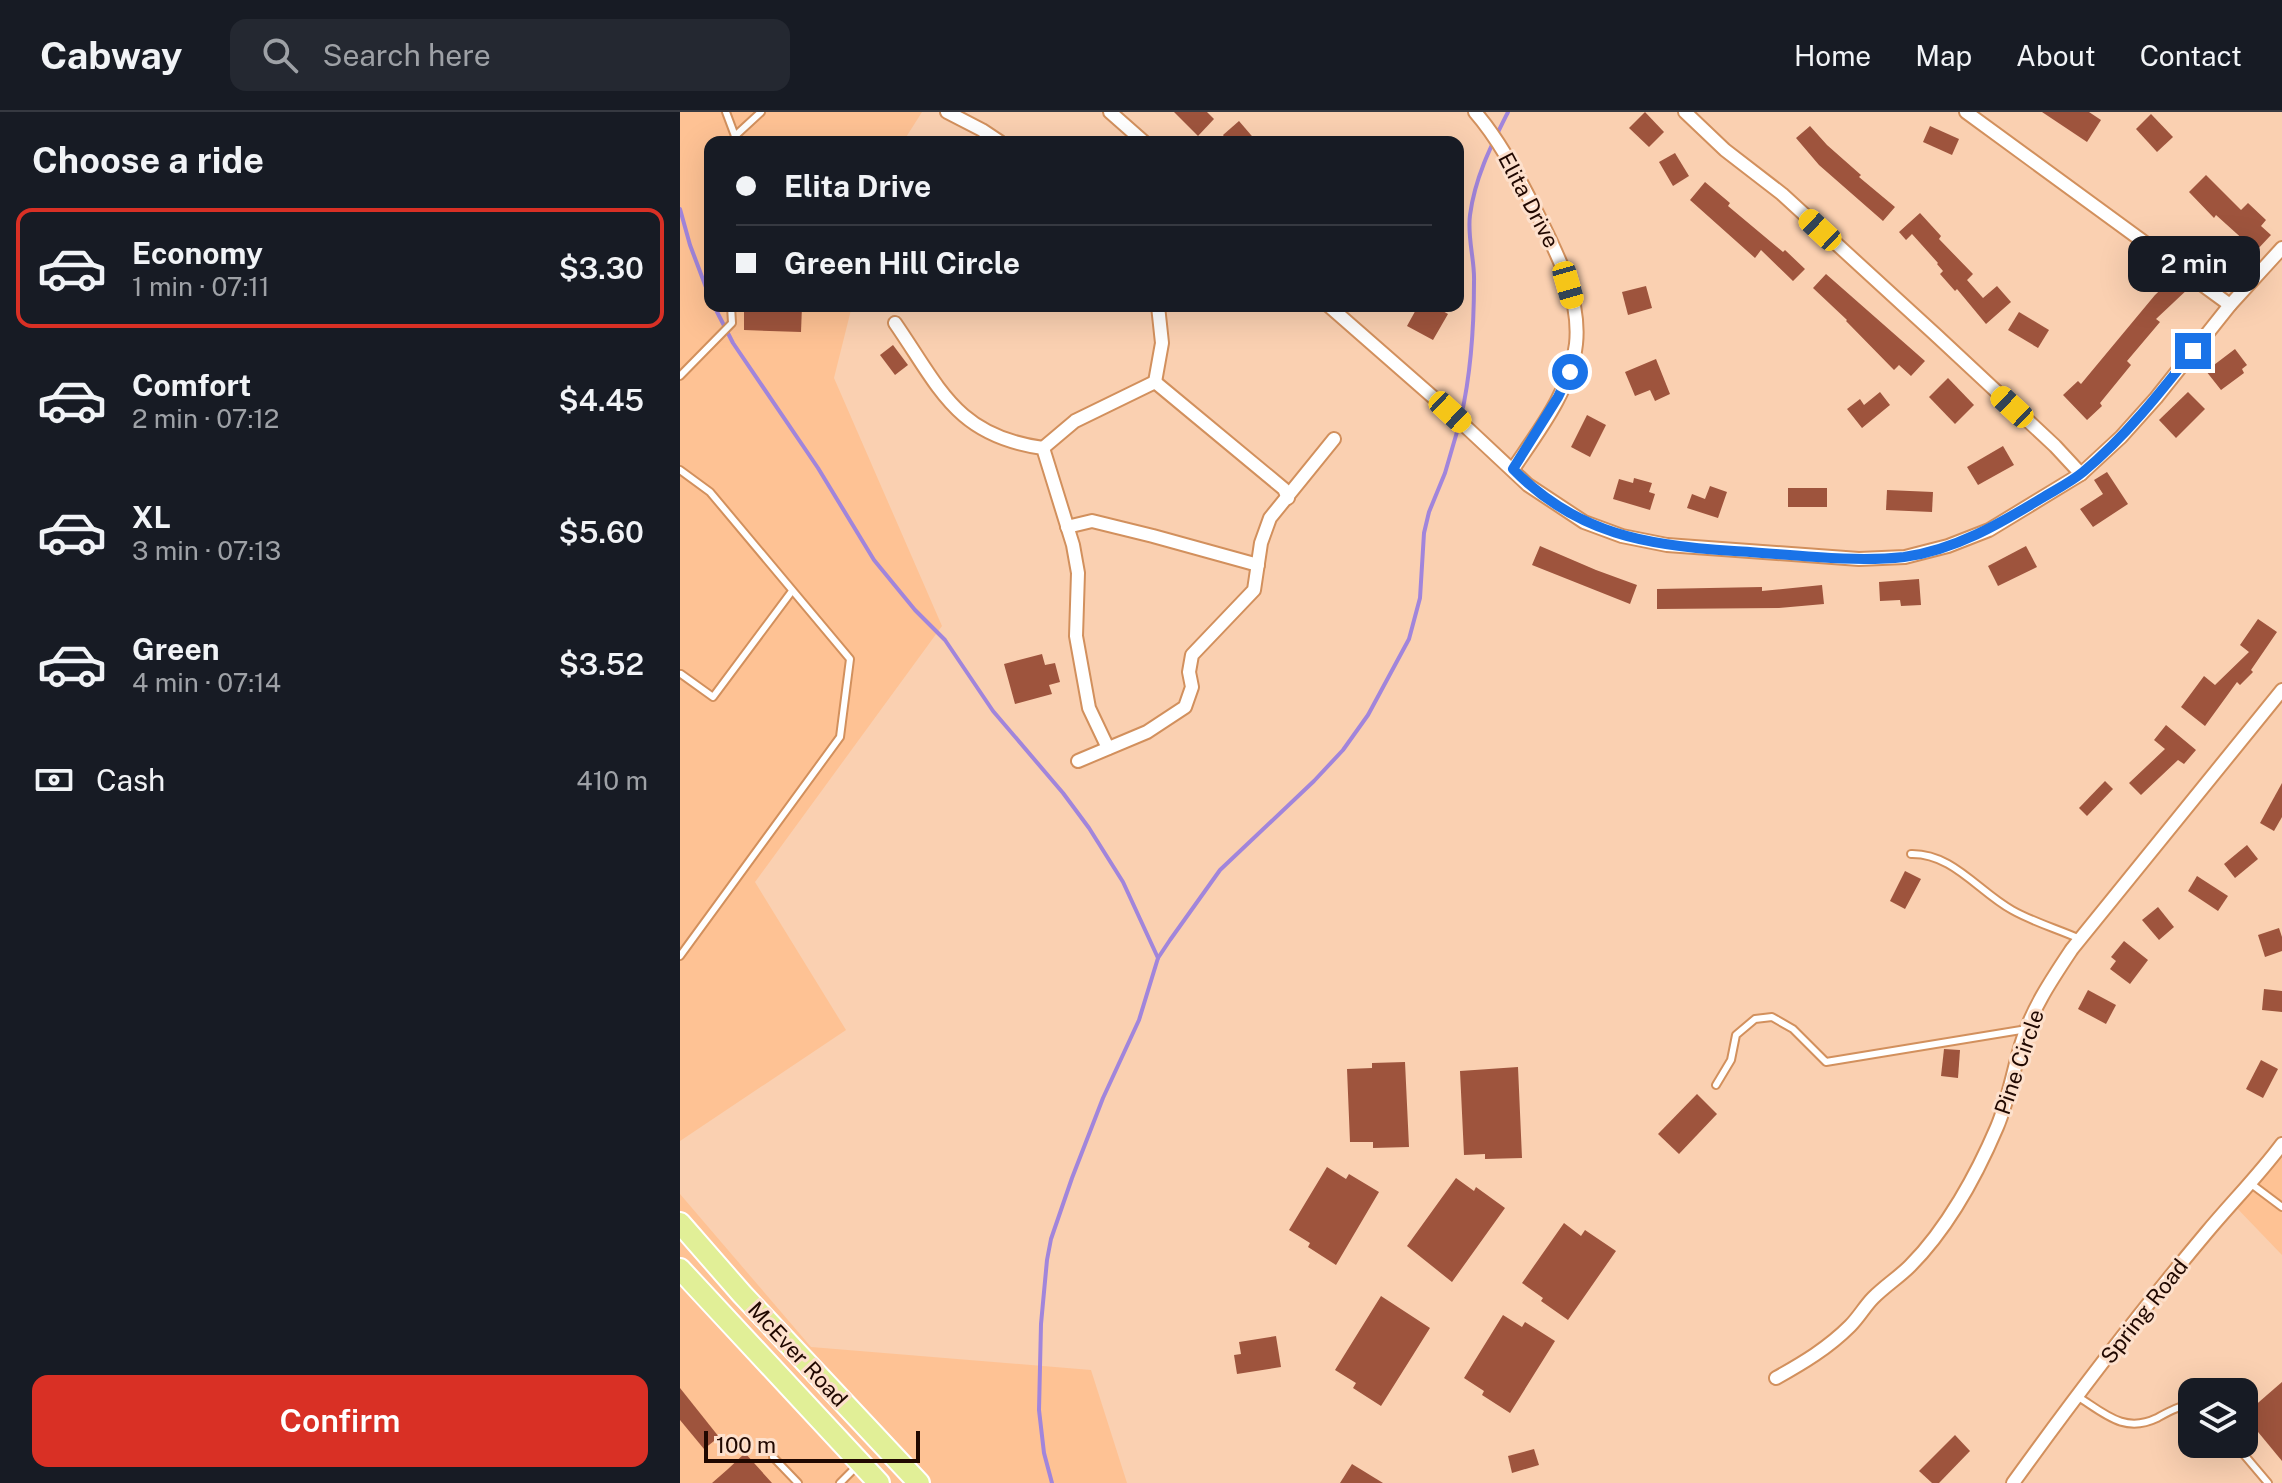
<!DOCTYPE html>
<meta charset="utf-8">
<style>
body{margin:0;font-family:"Public Sans",sans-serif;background:#242831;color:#f1f3f6;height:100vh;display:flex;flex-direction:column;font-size:30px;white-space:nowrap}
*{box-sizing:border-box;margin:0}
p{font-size:26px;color:#9ea1a6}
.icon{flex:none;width:44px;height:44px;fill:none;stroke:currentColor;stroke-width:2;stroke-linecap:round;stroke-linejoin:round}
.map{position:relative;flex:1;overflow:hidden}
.sheet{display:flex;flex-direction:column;background:#171b24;width:680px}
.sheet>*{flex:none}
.top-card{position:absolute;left:24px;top:24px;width:760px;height:176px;border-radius:16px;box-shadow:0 8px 32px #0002;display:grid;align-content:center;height:176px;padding:0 32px;background:#171b24}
.fabs{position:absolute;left:1498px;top:1266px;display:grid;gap:16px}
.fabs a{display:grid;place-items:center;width:80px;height:80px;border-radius:16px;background:#171b24;box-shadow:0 8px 32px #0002;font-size:40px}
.scale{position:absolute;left:24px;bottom:20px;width:216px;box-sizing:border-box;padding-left:8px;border:4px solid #200800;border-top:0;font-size:22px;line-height:28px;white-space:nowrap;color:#200800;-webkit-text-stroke:6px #fde0cc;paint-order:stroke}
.end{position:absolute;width:36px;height:36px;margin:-18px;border:10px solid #1a73e8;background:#fff;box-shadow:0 0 0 4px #fff}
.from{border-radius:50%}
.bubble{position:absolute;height:56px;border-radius:16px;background:#171b24;box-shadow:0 8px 32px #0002;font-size:26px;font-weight:600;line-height:56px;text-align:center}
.car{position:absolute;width:24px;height:48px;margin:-24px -12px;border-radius:10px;box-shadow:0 0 6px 2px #0007;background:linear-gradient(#f5c518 24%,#345 0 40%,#f5c518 0 76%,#345 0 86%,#f5c518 0)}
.top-card b{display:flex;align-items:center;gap:28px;height:76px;font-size:30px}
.top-card b+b{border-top:2px solid #363941}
.top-card i{width:20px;height:20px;background:#f1f3f6}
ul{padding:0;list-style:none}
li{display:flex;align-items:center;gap:24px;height:120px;margin:0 16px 12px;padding:0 16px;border:4px solid transparent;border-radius:16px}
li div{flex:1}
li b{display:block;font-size:30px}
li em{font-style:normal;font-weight:600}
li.active{border-color:#d93025}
li>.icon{width:72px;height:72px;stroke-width:1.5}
h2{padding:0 32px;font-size:36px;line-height:96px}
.pay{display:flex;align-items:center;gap:20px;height:88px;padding:0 32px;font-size:30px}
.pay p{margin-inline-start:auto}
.cta{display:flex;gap:16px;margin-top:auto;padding:16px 32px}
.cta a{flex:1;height:92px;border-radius:16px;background:#d93025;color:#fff;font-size:32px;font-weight:600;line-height:92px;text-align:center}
header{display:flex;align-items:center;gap:48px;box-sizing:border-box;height:112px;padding:0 40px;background:#171b24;border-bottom:2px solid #363941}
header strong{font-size:38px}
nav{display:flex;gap:44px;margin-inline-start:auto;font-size:28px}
.search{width:560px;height:72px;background:#242831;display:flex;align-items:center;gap:20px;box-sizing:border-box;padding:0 28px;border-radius:16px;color:#9ea1a6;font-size:30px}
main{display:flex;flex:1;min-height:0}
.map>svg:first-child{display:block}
</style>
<header>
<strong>Cabway</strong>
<div class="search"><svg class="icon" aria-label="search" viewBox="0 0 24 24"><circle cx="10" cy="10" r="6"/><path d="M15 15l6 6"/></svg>Search here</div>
<nav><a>Home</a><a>Map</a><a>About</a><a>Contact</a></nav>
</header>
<main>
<section class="sheet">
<h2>Choose a ride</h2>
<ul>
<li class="active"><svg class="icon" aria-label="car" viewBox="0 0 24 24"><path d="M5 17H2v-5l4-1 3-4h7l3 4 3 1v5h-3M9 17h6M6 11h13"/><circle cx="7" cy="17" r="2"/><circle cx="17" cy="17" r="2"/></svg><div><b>Economy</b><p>1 min · 07:11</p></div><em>$3.30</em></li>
<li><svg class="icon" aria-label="car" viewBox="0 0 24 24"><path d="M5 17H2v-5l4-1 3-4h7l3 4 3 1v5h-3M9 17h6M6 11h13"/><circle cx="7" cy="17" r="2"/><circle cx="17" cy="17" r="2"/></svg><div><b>Comfort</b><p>2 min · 07:12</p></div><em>$4.45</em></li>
<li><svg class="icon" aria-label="car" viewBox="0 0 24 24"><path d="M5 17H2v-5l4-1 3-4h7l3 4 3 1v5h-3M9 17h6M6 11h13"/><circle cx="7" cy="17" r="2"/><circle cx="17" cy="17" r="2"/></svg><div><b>XL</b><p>3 min · 07:13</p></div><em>$5.60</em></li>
<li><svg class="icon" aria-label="car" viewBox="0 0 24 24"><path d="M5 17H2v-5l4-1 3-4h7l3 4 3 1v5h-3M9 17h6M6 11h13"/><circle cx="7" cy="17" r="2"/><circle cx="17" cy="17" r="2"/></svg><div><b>Green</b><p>4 min · 07:14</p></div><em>$3.52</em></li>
</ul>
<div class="pay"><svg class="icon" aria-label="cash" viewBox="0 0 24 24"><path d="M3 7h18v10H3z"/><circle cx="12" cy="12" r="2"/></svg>Cash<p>410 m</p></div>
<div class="cta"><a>Confirm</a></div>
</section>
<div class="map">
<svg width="1602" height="1371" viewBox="0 0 1602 1371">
<rect width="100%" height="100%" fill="#fad0b1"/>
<g fill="#fec294">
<polygon points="0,0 242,0 223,30 30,30 30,194 172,194 154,266 262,514 75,770 166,918 0,1029"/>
<polygon points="1602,1035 1602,1143 1553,1092"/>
<polygon points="0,1082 131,1235 411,1258 447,1371 0,1371"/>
</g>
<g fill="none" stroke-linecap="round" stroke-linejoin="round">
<g stroke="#a185db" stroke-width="4">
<polyline points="0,97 10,133 30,186"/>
<polyline points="34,194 53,231 138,356 194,448 235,498 265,528 313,599 383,681 409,716 443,770 478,846"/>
<path d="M781 305C791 261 794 215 794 170 795 148 787 126 790 103 795 65 811 34 828 0"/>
<polyline points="372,1371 364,1341 359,1298 361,1212 367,1148 371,1127 392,1066 423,986 459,908 478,846 490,828 540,758 634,669 663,638 688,603 729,527 740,486 744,421 749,400 765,361 779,313"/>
</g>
</g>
<g fill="#9e543d">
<polygon points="494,0 527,0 534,7 518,24"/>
<polygon points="965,0 984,20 969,35 949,16"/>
<polygon points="1362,0 1409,0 1421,8 1407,30"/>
<polygon points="1471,2 1493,25 1477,40 1456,17"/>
<polygon points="559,9 577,30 548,30 543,23"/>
<polygon points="1130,14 1147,33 1181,63 1179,65 1215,95 1203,109 1139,53 1116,26"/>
<polygon points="1250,14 1279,27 1272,43 1243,30"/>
<polygon points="995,41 1009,64 993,74 979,50"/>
<polygon points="1526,63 1561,98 1568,91 1586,108 1581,114 1591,123 1576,139 1536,103 1534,106 1509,80"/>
<polygon points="1025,70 1050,91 1048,94 1103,140 1105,138 1125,157 1113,169 1081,138 1075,146 1010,88"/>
<polygon points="1240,101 1261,124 1259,127 1293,162 1287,168 1303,186 1317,174 1331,190 1306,212 1277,177 1275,179 1260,162 1263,159 1257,152 1258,151 1232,122 1226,128 1219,120"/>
<polygon points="1146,162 1245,249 1231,264 1219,253 1214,258 1166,209 1167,208 1133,176"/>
<polygon points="1495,164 1510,175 1476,207 1480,210 1447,249 1451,253 1420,291 1422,294 1407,308 1383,283 1398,269 1401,272 1475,183"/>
<polygon points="966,174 972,196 948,203 942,180"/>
<polygon points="64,194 122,194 121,220 64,218"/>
<polygon points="738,194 750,198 754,194 768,202 753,228 727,214"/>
<polygon points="1339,200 1369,218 1358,236 1328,218"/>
<polygon points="213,233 228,253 215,263 200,243"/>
<polygon points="1555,237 1567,253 1562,257 1564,261 1541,278 1526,259"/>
<polygon points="976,247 990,282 975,289 970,278 955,284 945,260"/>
<polygon points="1268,266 1294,293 1275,312 1249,285"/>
<polygon points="1200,280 1210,293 1182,316 1167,297 1180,287 1184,293"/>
<polygon points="1508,280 1525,297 1496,326 1479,308"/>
<polygon points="907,303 926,313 910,345 891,335"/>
<polygon points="1323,334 1334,353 1298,373 1287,355"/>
<polygon points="1427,360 1448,392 1413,415 1400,397 1423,382 1414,368"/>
<polygon points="954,366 972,371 969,380 975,382 970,398 933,387 939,367 953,371"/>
<polygon points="1030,374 1047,380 1038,406 1007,396 1012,382 1025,387"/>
<rect x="1108" y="376" width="39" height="19"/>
<polygon points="1207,378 1253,380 1252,400 1206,398"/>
<polygon points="860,434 916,458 957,473 950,492 852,453"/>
<polygon points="1346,434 1357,455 1318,474 1308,454"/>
<polygon points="1239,467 1241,493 1221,494 1220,488 1200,489 1199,470"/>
<polygon points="1142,473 1144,492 1099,496 977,497 977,477 1082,475 1082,479"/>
<polygon points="1578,507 1597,520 1571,558 1573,560 1560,573 1557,570 1525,614 1501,595 1524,564 1535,573 1569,540 1560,533"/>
<polygon points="362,542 365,553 375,551 380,570 369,573 372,582 335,592 324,552"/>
<polygon points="1486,613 1516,638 1504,652 1498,648 1461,683 1449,671 1485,637 1474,628"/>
<polygon points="1425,669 1433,677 1407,704 1399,696"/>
<polygon points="1602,671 1602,705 1594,719 1580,711"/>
<polygon points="1567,733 1578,747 1555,766 1544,752"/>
<polygon points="1225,759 1241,767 1225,797 1210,789"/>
<polygon points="1517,764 1548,784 1538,799 1508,779"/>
<polygon points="1478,795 1494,815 1479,828 1462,808"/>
<polygon points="1599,816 1602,825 1602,839 1585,845 1578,823"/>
<polygon points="1444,829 1468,848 1450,872 1430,857 1436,849 1431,845"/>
<polygon points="1584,877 1602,879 1602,900 1582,898"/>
<polygon points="1408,878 1436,893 1426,912 1398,897"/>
<polygon points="1264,937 1280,938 1278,966 1261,964"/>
<polygon points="1581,948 1598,957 1583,986 1566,977"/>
<polygon points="725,950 729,1035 693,1036 693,1030 670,1030 667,957 692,956 692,951"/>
<polygon points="838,955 842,1046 805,1047 805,1042 784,1043 780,959"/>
<polygon points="1017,982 1037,1002 999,1042 978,1022"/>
<polygon points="647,1055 666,1067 669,1062 699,1080 656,1153 628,1135 630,1131 609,1118"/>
<polygon points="776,1066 794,1079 796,1075 825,1096 772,1170 727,1134"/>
<polygon points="884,1111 901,1124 905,1118 936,1139 888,1208 861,1189 863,1186 842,1171"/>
<polygon points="701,1184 750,1216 701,1294 673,1276 676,1271 655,1258"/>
<polygon points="823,1203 842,1215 845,1210 875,1229 830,1301 802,1283 804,1279 784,1266"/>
<polygon points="596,1224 601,1255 557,1262 554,1243 561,1242 559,1230"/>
<polygon points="1602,1270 1602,1349 1564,1303"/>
<polygon points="0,1276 39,1325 24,1337 0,1308"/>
<polygon points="1275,1323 1290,1339 1259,1371 1252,1371 1239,1359"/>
<polygon points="854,1337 859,1353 832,1361 828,1344"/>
<polygon points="65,1341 92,1371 32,1371 48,1357"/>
<polygon points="672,1352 703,1371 660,1371"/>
</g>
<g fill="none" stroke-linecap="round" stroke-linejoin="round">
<g stroke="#d2905d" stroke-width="10">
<g id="service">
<polyline points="46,0 55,24 54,30"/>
<polyline points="55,24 81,0"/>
<polyline points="0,264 52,211 51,194"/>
<polyline points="0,358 30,380 170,547 160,625 0,844"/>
<polyline points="1,562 33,585 112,479"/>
<path d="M1231 742C1272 741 1298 779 1332 798 1353 810 1378 817 1400 827"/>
<polyline points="1036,973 1051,948 1056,923 1075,907 1092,905 1113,917 1146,950 1347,917"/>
<polyline points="1570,1071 1602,1095"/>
<path d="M1397 1284C1424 1301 1444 1322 1477 1306 1488 1300 1500 1293 1512 1293"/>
<polyline points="1555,1332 1588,1371"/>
<polyline points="93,1345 118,1371"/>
<polyline points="160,1371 178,1353"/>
</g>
</g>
<g stroke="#d2905d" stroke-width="16">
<g id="minor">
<polyline points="267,0 302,18 320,30"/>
<polyline points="430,0 464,30"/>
<path d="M795 0C821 30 838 65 856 99 876 140 901 185 896 232 891 278 858 320 833 357"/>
<polyline points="1005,0 1045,38 1102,82 1257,224 1375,334 1401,362"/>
<polyline points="1286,0 1550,193"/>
<polyline points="649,194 770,300 848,373 904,410 942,424 987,433 1179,447 1225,445 1268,434 1309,418 1401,362 1441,325 1476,286 1550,193 1602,136"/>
<path d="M215 211C260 276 276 324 363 336L393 433 398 461 396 524 409 596 428 636"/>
<polyline points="475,270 482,231 478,194"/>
<polyline points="363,336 395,309 475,270 604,377 608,386"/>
<polyline points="387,415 412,409 473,424 578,453"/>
<polyline points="398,649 467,620 505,595 512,575 509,560 512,543 574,478 581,431 590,406 654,327"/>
<path d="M1096 1266C1123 1251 1148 1236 1170 1214 1179 1205 1185 1194 1193 1186 1205 1174 1219 1165 1230 1154 1267 1117 1297 1062 1317 1015 1328 989 1333 960 1341 933 1351 898 1372 867 1392 837L1602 578"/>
<path d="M1333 1371C1395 1285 1459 1201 1527 1120 1552 1090 1579 1063 1602 1032"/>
</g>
</g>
<g stroke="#fff" stroke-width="24">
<g id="primary">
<polyline points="0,1111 62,1182 239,1371"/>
<polyline points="0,1157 199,1371"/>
</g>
</g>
<use href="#service" stroke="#fff" stroke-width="6"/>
<use href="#minor" stroke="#fff" stroke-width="12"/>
<use href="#primary" stroke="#e1ef97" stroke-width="20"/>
</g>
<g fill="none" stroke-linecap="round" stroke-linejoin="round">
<path stroke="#1a73e8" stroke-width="10" d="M890 260 878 285 833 357C896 422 968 434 1054 439 1108 442 1171 451 1224 445 1275 438 1319 412 1362 386 1375 378 1391 370 1403 360 1445 325 1479 282 1513 239"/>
</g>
<g text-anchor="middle" stroke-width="6" stroke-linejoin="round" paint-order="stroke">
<g font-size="22" fill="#200800" stroke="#fde0cc">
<text transform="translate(849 88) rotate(62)" y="8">Elita Drive</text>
<text transform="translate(1339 950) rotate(-71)" y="8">Pine Circle</text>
<text transform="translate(1464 1199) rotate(-52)" y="8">Spring Road</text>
<text transform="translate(118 1242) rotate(47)" y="8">McEver Road</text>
</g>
</g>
</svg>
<div class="fabs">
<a><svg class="icon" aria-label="layers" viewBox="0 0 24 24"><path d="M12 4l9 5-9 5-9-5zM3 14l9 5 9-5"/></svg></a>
</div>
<div class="scale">100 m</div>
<i class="end from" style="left:890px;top:260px"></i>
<i class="end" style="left:1513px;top:239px"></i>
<div class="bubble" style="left:1448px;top:124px;width:132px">2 min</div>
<i class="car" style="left:1140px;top:118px;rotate:313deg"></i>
<i class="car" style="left:888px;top:173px;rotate:164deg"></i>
<i class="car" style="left:1332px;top:295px;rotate:313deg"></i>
<i class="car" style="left:770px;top:300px;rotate:133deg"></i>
<div class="top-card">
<b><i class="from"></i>Elita Drive</b>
<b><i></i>Green Hill Circle</b>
</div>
</div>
</main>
